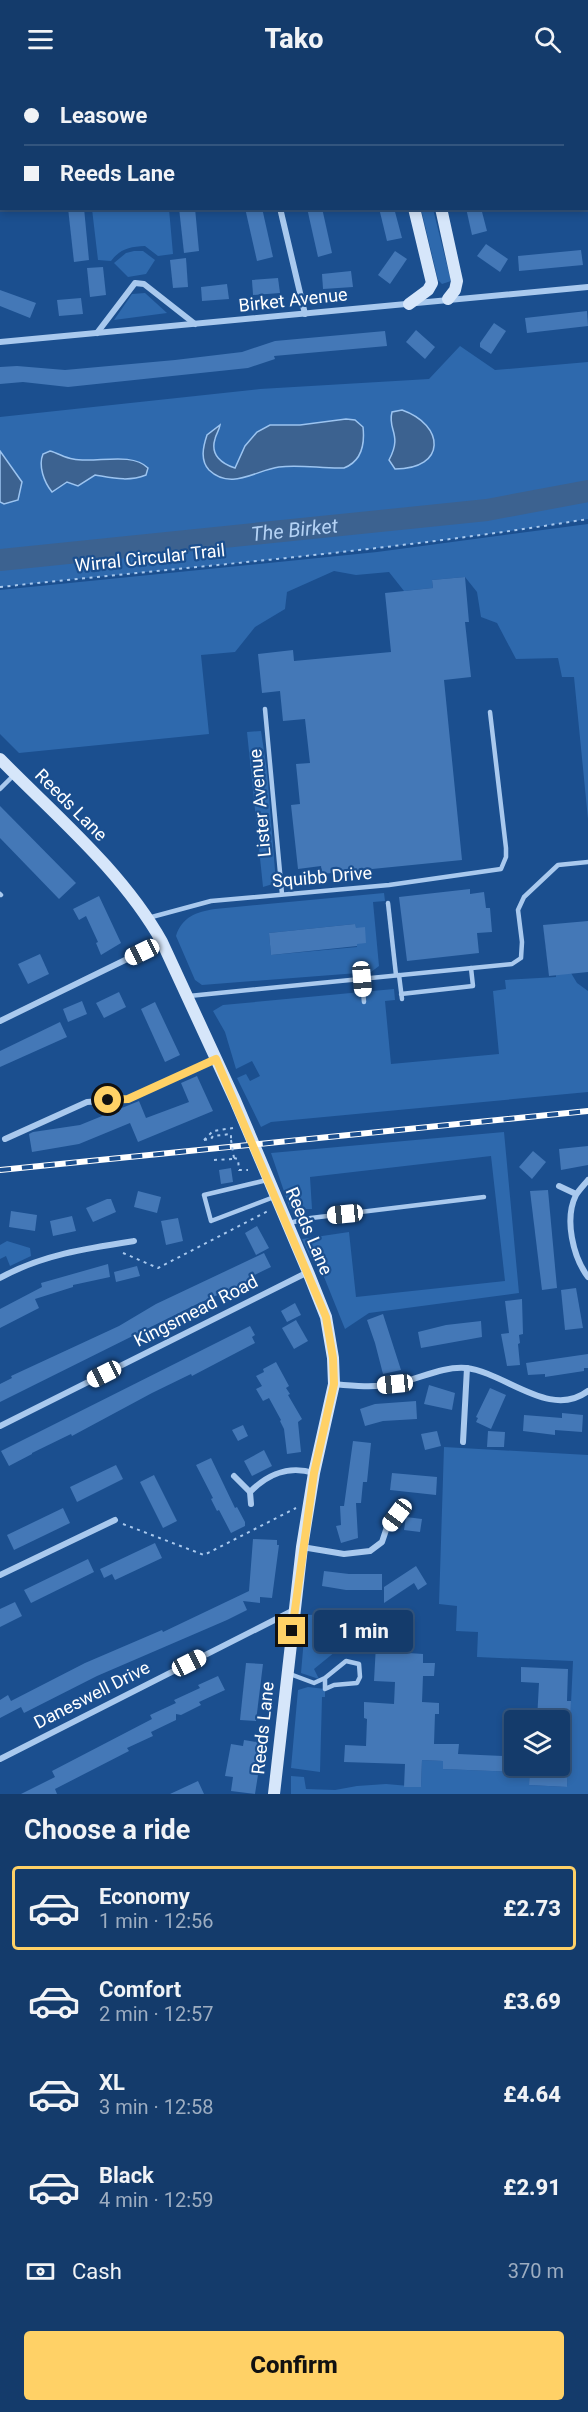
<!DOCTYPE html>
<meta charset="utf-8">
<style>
body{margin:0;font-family:Roboto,sans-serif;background:#1d4271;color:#f1f3f6;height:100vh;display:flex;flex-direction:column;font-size:22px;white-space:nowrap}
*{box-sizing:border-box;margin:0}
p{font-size:20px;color:#9dadc1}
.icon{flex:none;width:33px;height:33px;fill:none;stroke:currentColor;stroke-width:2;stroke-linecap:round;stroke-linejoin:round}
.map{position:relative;height:1716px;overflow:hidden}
.details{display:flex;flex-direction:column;background:#143b6b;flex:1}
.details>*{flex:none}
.guide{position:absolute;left:0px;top:0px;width:588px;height:132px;box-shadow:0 3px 9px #0003,0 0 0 2px #33557e;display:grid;align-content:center;height:132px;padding:0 24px;background:#143b6b}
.buttons{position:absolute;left:504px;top:1632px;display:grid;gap:12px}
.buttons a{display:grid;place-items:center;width:66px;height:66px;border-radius:6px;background:#143b6b;box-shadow:0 3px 9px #0003,0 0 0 2px #33557e;font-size:30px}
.end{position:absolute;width:27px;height:27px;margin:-14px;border:8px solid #ffd166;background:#111;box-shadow:0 0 0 3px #111}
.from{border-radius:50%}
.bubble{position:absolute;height:42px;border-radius:6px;background:#143b6b;box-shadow:0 3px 9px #0003,0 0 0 2px #33557e;font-size:20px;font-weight:800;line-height:42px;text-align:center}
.car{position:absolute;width:18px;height:36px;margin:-18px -9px;border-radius:8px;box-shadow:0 0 4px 2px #0007;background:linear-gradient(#fff 24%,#345 0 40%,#fff 0 76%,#345 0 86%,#fff 0)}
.guide b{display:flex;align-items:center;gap:21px;height:57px;font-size:22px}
.guide b+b{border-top:2px solid #33557e}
.guide i{width:15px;height:15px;background:#f1f3f6}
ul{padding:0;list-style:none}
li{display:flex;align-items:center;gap:18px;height:84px;margin:0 12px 9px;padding:0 12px;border:3px solid transparent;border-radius:6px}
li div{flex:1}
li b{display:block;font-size:22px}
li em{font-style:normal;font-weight:800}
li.on{border-color:#ffd166}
li>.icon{width:54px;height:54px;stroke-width:1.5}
h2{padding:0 24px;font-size:27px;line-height:72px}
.pay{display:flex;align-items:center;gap:15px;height:66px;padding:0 24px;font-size:22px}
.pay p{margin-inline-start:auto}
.button{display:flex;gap:12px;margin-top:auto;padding:12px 24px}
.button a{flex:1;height:69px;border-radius:6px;background:#ffd166;color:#111;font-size:24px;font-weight:800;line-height:69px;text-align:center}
header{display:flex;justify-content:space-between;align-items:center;height:78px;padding:0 24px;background:#143b6b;font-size:27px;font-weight:800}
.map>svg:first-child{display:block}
</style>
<header><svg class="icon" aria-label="menu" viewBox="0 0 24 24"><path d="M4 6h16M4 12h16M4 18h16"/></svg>Tako<svg class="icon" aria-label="search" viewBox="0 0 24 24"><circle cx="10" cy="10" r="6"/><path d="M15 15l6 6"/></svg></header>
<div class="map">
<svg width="588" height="1716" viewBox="0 0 588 1716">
<rect width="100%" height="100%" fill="#1b4f8f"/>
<g fill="#2e69ad" fill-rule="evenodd">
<path d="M92 131H169L173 176 158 178 145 168C130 169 121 170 111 183L98 182Z"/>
<polygon points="421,131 433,131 451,203 442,206 438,202"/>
<polygon points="134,173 143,173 155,182 146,196 128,199 114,185 126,175"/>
<polygon points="145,215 167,235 114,242 132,216"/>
<path d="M460 268 495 292 588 284V441C393 473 196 488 0 509V339L260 311 429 301Z"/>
<polygon points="588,446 588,741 574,599 562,599 558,580 516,581 497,545 481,539 477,514 465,499 432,502 433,510 404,513 389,494 356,497 334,493 287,514 285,531 255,549 235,574 201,577 209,656 19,675 0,656 0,512 377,474"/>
<polygon points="261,653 267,693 276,805 263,809 247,654"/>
<path d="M384 815 385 823 373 824 379 888 371 894 202 907 195 902 176 858C182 839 196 834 215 831ZM355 846 357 869 271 877 269 855Z"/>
<polygon points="571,895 577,905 588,913 588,1014 271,1044 261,1049 237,1000 246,996 250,1003 260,998 252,983 236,991 225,954 213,933 223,927 394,911 395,922 385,923 391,986 499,976 493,913 506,911 505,902 556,899 556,896"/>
<polygon points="504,1054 519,1215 369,1235 345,1251 316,1179 311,1180 302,1161 349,1154 356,1219 505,1203 491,1078 310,1099 312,1131 290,1131 271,1075"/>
<polygon points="7,1163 30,1170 31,1178 10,1188 6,1178 0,1181 0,1167"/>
<polygon points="444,1369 588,1377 588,1716 291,1716 291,1698 304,1699 306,1711 335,1712 357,1708 386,1706 421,1709 422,1682 443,1683 443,1691 518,1694 518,1688 530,1688 529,1707 567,1709 573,1583 477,1579 478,1554 456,1553 457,1528 439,1526"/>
<polygon points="378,1535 378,1540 364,1541 364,1560 359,1563 346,1565 314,1591 319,1601 301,1595 306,1537"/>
<polygon points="308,1609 325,1611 325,1619 322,1619 320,1694 291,1690 298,1612"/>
</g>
<g fill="#3c6290" stroke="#9cc4f0" stroke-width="1.5">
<path d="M402 332C445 347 447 391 395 391L389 382C403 356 387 352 392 334Z"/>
<path d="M346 341 355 342 363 349C365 367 362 383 344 390 323 391 300 386 279 389 256 392 231 413 209 392 200 382 203 369 207 357L220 347C219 353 216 356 215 361 210 377 222 386 235 390L245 368 257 354 270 347H300Z"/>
<polygon points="0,373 22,404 18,422 4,426 0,424"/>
<path d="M50 373C58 375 65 380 73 381 94 386 131 373 148 390L146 397C128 404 113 400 95 397L78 408 67 404 52 414C44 404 38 388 43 376Z"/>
</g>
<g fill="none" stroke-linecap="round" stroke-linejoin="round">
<path stroke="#3c6290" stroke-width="22" id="s1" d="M0 482 487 432 588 413"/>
</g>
<g fill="#4478b7">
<polygon points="68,130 84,130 89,182 74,184"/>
<polygon points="179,130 195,130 199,173 184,175"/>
<polygon points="245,130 262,130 273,179 257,183"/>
<polygon points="307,130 322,130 332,175 318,179"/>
<polygon points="379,130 394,130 402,160 387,163"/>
<polygon points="466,130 481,130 487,153 472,157"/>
<polygon points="486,166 508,181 500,194 477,178"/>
<polygon points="581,172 583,187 519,193 518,178"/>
<polygon points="395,173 407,181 390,206 378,197"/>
<polygon points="186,180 188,209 173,210 170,182"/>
<polygon points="103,189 106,217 90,219 87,190"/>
<polygon points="351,193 353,209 323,211 322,196"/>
<polygon points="278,200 280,215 253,217 252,202"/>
<polygon points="227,206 229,221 202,223 201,209"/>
<polygon points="0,212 36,225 30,240 0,228"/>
<polygon points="81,220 83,236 59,238 57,222"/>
<polygon points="587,233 588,248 527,255 525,240"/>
<polygon points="494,245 506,253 491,276 480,269 480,265"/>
<polygon points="416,252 435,269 425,281 406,264"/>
<polygon points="385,253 387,268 274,278 275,281 248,290 68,309 23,304 0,306 0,289 17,288 65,292 175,282 242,274 275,263"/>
<polygon points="465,499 469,544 465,544 471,599 444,602 462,782 322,796 321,788 298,791 291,727 300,726 296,686 310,685 305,641 283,643 280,613 262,615 258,576 293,572 294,583 391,574 385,515 433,510 432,502"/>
<polygon points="0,728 76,805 59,821 0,760"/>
<polygon points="470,811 470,816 484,814 486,830 490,830 492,854 477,855 479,875 407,883 399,819"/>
<polygon points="99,818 121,865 101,877 96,865 98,864 86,838 79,842 73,831"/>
<polygon points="588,843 588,894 549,898 543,847"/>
<polygon points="355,846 356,850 365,849 366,865 357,866 357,868 271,877 269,855"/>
<polygon points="40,876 49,896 28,906 18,886"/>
<polygon points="119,914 126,929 104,940 96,925"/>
<polygon points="82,923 87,936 68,944 63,931"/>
<polygon points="155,924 180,977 165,984 141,931"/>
<polygon points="60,944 67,959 0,989 0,973"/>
<polygon points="197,998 213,1033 138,1064 130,1045 79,1066 32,1074 29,1056 33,1054 80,1047 139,1023 146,1040 189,1024 181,1005"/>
<polygon points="588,1068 588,1087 561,1092 559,1071"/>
<polygon points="533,1073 546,1084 532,1101 519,1089"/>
<polygon points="231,1090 233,1104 221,1106 219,1092"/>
<polygon points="548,1112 557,1210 542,1212 530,1113"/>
<polygon points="138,1113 161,1119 157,1135 134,1129"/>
<polygon points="107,1121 111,1121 116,1134 93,1144 86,1130"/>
<polygon points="11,1133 37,1137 35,1153 9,1149"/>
<polygon points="72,1138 76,1153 53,1158 50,1143"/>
<polygon points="178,1140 183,1163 166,1167 161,1143"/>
<polygon points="257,1148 269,1170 256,1177 245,1155"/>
<polygon points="264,1175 271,1189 248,1200 249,1203 195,1227 0,1324 0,1306 12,1300 11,1298 119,1248 156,1226"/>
<polygon points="108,1186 110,1199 73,1207 73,1209 35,1221 39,1230 0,1250 0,1231 42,1209 41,1205"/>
<polygon points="137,1188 140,1198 116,1204 114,1194"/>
<polygon points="576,1210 583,1250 565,1252 561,1212"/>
<polygon points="522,1221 523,1256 519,1257 520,1265 518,1266 520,1287 507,1288 501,1256 509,1255 505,1223"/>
<polygon points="295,1225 301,1237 287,1244 281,1233"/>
<polygon points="383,1236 401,1292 383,1296 375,1265 367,1242"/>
<polygon points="296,1242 308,1263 294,1271 282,1250"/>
<polygon points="481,1243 482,1259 421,1270 418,1254 446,1247"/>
<polygon points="250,1248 255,1257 252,1259 255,1265 192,1298 191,1296 152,1315 72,1358 71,1356 32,1375 32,1376 9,1388 1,1373"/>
<polygon points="588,1276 588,1290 584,1290 584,1293 545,1299 545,1296 528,1297 526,1285"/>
<polygon points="276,1284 289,1308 286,1310 290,1316 288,1317 302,1341 298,1344 301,1374 287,1376 284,1351 280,1343 281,1342 269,1320 263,1323 256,1311 262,1308 256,1298 264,1294 263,1291"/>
<polygon points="429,1307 455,1315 452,1332 424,1326"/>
<polygon points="490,1310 506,1317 491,1351 476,1344 478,1340 476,1339"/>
<polygon points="416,1323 417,1341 383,1343 365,1348 360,1331 375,1326"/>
<polygon points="562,1335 583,1337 582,1354 555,1352 555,1357 523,1353 524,1337 562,1340"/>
<polygon points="243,1347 248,1358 238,1363 232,1352"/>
<polygon points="437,1353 441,1368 425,1372 421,1356"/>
<polygon points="488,1353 505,1354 504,1369 487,1369"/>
<polygon points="353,1363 371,1365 367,1404 363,1404 361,1425 356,1425 358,1460 341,1465 336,1448 341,1447 340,1428 344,1428"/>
<polygon points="264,1372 272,1388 252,1398 244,1383"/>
<polygon points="211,1380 235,1430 237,1429 245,1444 245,1448 231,1455 219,1432 217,1433 211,1421 213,1420 196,1387"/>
<polygon points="116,1387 123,1401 77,1424 70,1409"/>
<polygon points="392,1395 437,1399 436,1417 390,1412"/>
<polygon points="154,1397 177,1443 163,1450 140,1404"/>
<polygon points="63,1430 70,1445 14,1472 7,1457"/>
<polygon points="406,1439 422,1441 420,1454 404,1452"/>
<polygon points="253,1461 277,1462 277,1467 279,1467 272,1520 260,1519 260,1525 243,1523 247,1532 227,1542 97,1598 24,1635 21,1629 0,1640 0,1622 8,1617 11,1623 85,1585 162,1552 163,1554 249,1513"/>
<polygon points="155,1465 162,1480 115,1502 112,1496 104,1500 100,1491"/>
<polygon points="88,1481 94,1494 31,1525 24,1512"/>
<polygon points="416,1488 427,1506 418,1512 414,1505 384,1525 384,1509"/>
<polygon points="324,1493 349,1496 382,1496 382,1512 346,1512 322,1508"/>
<polygon points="15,1524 22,1538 0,1549 0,1531"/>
<polygon points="382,1539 383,1559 364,1560 364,1540"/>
<polygon points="376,1567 393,1568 393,1574 423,1576 423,1585 435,1585 434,1598 423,1598 422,1624 439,1625 439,1636 435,1636 434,1666 459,1666 458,1676 503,1678 504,1668 514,1668 514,1694 443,1691 443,1683 422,1682 421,1709 404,1709 405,1686 344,1684 345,1667 366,1668 367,1641 364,1640 364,1624 394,1626 395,1604 374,1603"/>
<polygon points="246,1585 263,1586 256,1643 240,1642"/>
<polygon points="521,1589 568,1591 567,1623 571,1623 569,1687 560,1687 560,1642 537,1642 539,1605 521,1604"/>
<polygon points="218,1598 225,1612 199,1624 201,1627 181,1637 176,1636 176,1642 151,1654 153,1658 127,1670 129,1673 55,1711 57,1716 21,1716 55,1699 52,1693 152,1641 150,1637 176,1625 174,1622 200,1610 198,1607"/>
<polygon points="244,1662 263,1665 255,1716 231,1713 233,1699 225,1698 231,1666 243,1668"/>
<polygon points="530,1688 568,1688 567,1709 529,1707"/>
<polygon points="198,1703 204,1716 170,1716"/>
</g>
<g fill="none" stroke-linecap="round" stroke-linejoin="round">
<g stroke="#a9c9ee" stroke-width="2" stroke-dasharray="3 4.5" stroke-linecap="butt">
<polyline points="60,0 60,2"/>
<path d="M0 509C196 488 393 473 588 441"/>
<polyline points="204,1062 213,1053 233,1050"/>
<polyline points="204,1062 211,1061 213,1058 231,1056 231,1062"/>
<polyline points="234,1080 238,1081 239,1092 248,1092"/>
<polyline points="214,1082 234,1081"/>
<polyline points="123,1175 158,1190 268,1133"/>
<polyline points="123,1446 204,1477 296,1430"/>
</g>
<g stroke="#a9c9ee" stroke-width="4.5">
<polyline points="265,631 282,816"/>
<polyline points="0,711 15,696"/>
<polyline points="0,816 1,817"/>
<polyline points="388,825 396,897"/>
<polyline points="148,840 211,823 389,807 501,791 506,779 506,770 490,634"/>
<polyline points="399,897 402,921"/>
<polyline points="362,901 364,924"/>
<polyline points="401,916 473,908 471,890"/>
<polyline points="189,918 512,886 521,880 522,864 518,832 524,819 558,787 588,784"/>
<polyline points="267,1102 204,1117 211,1143 274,1119"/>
<polyline points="289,1145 311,1140 484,1119"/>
<polyline points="290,1596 314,1605 325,1600 346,1583 359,1586 360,1599 357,1605 334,1607 325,1611 325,1600"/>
</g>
<g stroke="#a9c9ee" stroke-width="6">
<polyline points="207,0 210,2"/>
<polyline points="249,0 249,2"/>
<polyline points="162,2 169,0"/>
<polyline points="0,39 2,39"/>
<polyline points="280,130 305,236"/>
<polyline points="97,255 135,205 144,206 195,246"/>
<polyline points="0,264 588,209"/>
<polyline points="0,943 162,864"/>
<polyline points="5,1061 87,1024 128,1021 216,981"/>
<path d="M588 1102C584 1107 579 1112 576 1117 564 1141 573 1179 588 1199"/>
<polyline points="559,1108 576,1116"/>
<path d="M0 1200C41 1177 88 1170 134 1163"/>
<path d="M334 1306C354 1308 374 1310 394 1306 418 1302 441 1288 466 1290 505 1294 550 1342 588 1313"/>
<polyline points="0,1348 308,1194"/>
<polyline points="463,1364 467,1290"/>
<polyline points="234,1398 250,1414"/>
<path d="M251 1426 250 1414C268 1396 288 1387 314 1395"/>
<polyline points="302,1469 344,1476 370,1473 382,1464 387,1449 397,1437"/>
<polyline points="0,1497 115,1442"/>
<polyline points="0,1681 294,1532"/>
</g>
<g stroke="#d6e6fa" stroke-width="12">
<polyline points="383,0 383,2"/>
<polyline points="409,0 409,2"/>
<polyline points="441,130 457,203 455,212 448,221"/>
<polyline points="409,226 428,212 432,205 414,130"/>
<path d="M0 681C57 739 122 793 162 864L235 1022 308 1194 326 1239 333 1280 334 1306 314 1395 302 1469 274 1716"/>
</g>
<g stroke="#fff" stroke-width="6">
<polyline id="rail" points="0,1092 588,1033"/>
</g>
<use href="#rail" stroke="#1b4f8f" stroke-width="4" stroke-dasharray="11" stroke-linecap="butt"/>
<polyline stroke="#a9c9ee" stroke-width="2" stroke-dasharray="3 4.5" stroke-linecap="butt" points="231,1062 234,1080"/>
</g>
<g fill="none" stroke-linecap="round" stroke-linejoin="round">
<polyline stroke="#ffd166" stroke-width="8" points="108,1022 128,1021 216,981 326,1239 333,1280 334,1306 314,1395 292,1553"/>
</g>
<g text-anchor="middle" stroke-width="4.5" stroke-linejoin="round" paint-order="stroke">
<g font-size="18" fill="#fff" stroke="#1b4f8f">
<text transform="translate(293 222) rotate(-6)" y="6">Birket Avenue</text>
<text transform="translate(150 480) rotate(-6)" y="6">Wirral Circular Trail</text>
<text transform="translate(260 725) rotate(-95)" y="6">Lister Avenue</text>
<text transform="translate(71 727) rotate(45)" y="6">Reeds Lane</text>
<text transform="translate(322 799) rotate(-5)" y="6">Squibb Drive</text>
<text transform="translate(309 1153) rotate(67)" y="6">Reeds Lane</text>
<text transform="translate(196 1233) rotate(-27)" y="6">Kingsmead Road</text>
<text transform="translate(92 1617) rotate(-27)" y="6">Daneswell Drive</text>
<text transform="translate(263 1650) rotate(-84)" y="6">Reeds Lane</text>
</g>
<g font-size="20" font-style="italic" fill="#b5d3f5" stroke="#1b4f8f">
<text dy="7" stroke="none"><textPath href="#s1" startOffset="296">The Birket</textPath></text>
</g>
</g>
</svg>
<div class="buttons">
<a><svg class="icon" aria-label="layers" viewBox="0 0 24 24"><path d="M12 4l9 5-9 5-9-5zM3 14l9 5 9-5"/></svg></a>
</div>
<i class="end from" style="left:108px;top:1022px"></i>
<i class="end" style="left:292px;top:1553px"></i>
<div class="bubble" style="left:314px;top:1532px;width:99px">1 min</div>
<i class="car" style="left:142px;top:874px;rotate:244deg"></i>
<i class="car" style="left:362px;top:901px;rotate:175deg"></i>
<i class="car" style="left:345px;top:1136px;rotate:264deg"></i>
<i class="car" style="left:104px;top:1296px;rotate:243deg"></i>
<i class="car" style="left:395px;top:1306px;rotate:264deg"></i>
<i class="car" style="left:397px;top:1437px;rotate:217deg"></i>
<i class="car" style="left:189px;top:1585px;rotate:63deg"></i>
<div class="guide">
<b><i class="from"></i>Leasowe</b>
<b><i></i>Reeds Lane</b>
</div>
</div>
<section class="details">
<h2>Choose a ride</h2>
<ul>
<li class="on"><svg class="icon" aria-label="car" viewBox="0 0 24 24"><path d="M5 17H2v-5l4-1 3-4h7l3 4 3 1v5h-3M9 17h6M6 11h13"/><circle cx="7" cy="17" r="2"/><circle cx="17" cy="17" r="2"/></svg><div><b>Economy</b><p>1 min · 12:56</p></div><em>£2.73</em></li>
<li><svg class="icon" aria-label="car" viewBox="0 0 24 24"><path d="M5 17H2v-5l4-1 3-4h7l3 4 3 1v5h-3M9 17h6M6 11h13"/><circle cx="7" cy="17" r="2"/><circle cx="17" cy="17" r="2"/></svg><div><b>Comfort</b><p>2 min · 12:57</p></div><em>£3.69</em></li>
<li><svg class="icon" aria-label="car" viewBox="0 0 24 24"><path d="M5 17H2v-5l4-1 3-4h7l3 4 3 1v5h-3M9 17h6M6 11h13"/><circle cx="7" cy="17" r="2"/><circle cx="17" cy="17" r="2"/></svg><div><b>XL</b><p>3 min · 12:58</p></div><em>£4.64</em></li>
<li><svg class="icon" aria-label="car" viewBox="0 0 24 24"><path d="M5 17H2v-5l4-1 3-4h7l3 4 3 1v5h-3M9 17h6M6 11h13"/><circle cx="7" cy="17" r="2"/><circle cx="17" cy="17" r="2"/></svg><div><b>Black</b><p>4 min · 12:59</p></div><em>£2.91</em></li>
</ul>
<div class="pay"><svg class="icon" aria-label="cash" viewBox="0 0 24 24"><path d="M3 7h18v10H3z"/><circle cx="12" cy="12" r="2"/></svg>Cash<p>370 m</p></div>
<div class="button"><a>Confirm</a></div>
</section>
